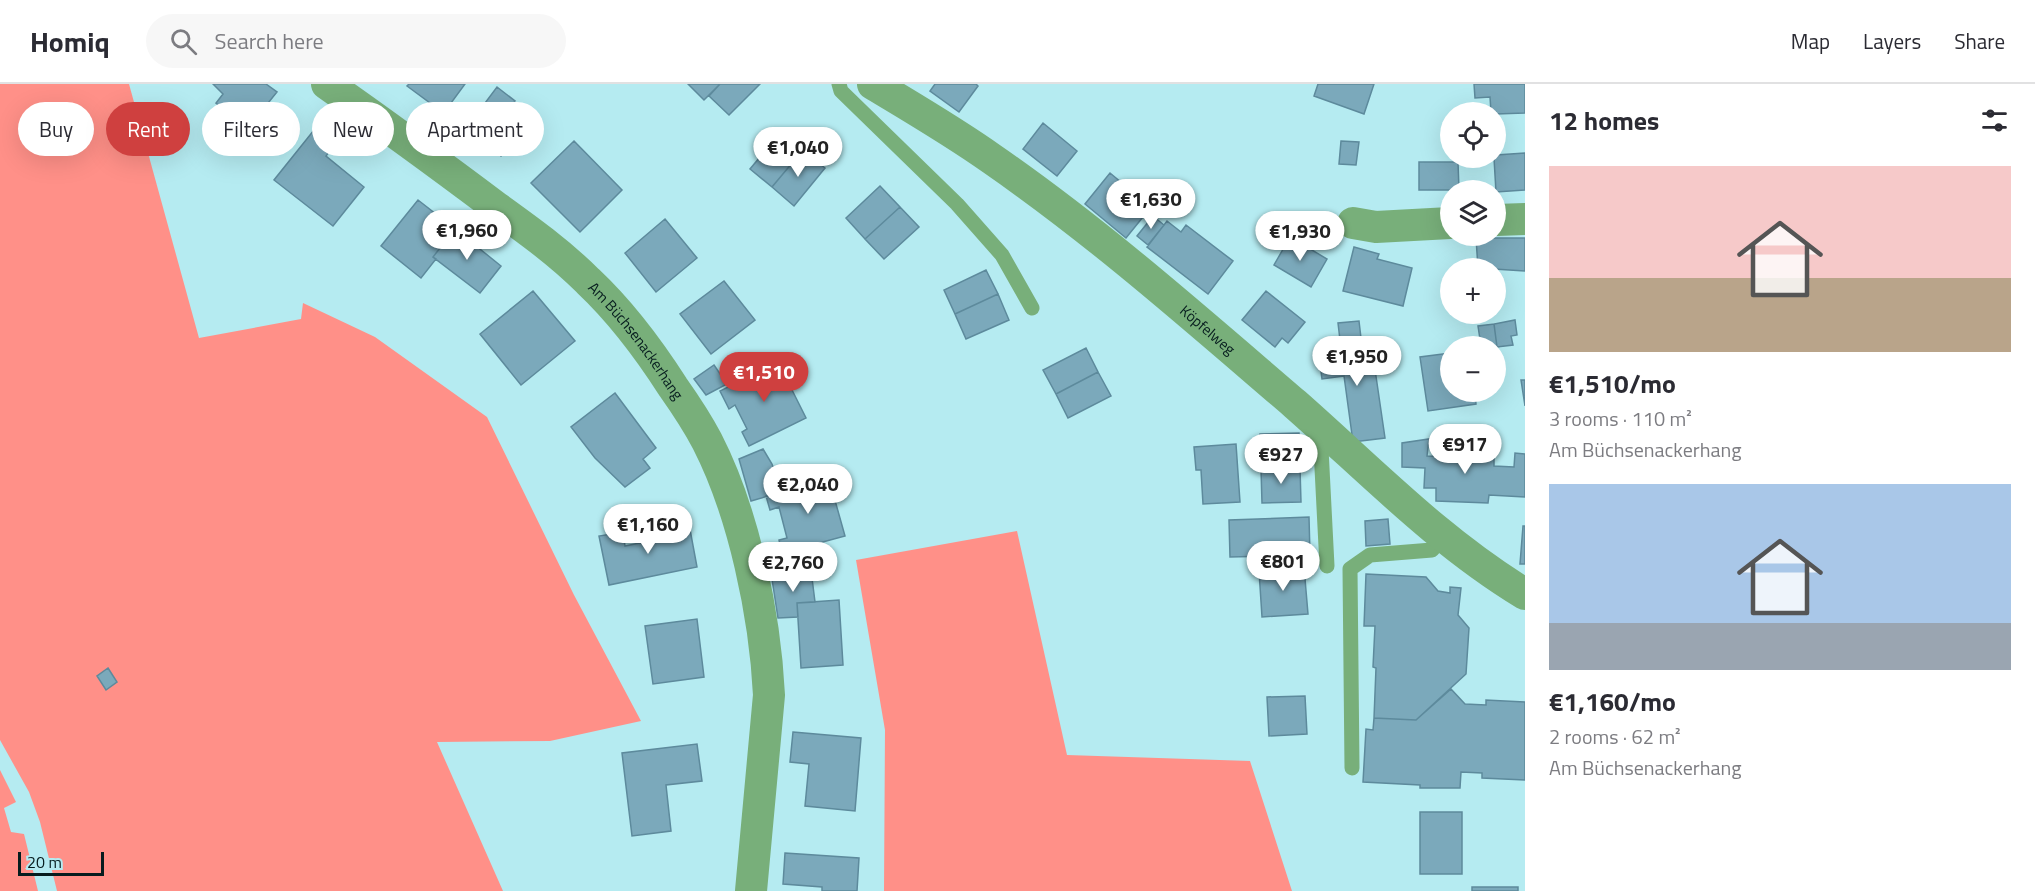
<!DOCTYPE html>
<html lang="en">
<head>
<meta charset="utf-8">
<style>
	:root { --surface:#fff; --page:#f7f7f7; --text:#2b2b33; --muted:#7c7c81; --line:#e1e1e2; --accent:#cf403f }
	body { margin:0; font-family:"Titillium Web",sans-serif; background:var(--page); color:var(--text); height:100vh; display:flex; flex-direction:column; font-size:22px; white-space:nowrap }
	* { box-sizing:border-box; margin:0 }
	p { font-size:20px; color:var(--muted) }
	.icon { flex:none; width:33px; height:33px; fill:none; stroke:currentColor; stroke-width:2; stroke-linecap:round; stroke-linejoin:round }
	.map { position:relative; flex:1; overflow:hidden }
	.drawer { display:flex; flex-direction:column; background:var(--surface); width:510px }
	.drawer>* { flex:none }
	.guide { position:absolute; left:18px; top:18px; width:570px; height:54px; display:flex; gap:12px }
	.tools { position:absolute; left:1440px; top:18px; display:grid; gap:12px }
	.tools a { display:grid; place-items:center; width:66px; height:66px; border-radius:50%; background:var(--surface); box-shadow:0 6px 24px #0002; font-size:30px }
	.scale { position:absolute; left:18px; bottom:15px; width:86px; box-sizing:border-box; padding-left:6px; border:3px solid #061c1e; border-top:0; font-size:16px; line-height:21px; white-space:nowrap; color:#061c1e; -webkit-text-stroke:4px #b5ebf1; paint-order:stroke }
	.price { position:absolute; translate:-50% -51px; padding:0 14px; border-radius:21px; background:#fff; color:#222; font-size:20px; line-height:39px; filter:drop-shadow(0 2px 3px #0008) }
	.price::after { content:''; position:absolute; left:50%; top:36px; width:18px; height:14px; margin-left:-9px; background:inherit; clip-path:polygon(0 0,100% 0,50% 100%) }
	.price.selected { background:var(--accent); color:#fff }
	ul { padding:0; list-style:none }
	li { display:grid; align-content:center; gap:12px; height:318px; padding:0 24px }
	li span { display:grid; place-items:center; height:186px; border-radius:0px; color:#555 }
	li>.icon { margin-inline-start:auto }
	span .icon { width:108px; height:108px; fill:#fffc; stroke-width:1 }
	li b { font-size:26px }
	h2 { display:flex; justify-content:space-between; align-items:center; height:72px; padding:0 24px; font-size:26px }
	.tag { padding:0 21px; border-radius:27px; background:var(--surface); box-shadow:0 6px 24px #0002; font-size:21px; line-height:54px }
	.tag.selected { background:var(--accent); color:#fff }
	header { display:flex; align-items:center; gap:36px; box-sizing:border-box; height:84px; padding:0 30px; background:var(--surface); border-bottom:2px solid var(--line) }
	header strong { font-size:28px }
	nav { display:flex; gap:33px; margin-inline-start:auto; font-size:21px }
	.search { width:420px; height:54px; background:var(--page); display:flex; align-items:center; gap:15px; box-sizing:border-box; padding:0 21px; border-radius:33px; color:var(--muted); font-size:22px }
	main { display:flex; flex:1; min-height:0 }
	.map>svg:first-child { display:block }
</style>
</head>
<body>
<header>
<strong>Homiq</strong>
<div class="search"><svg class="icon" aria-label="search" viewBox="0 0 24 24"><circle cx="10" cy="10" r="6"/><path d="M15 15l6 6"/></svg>Search here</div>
<nav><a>Map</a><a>Layers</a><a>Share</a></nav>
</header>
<main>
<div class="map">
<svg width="1525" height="807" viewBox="0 0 1525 807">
	<rect width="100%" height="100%" fill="#b5ebf1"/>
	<path fill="#ff9088" d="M 0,0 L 129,0 L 199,254 L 301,235 L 303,219 L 375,253 L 487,333 L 574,511 L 641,637 L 550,657 L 437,658 L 503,807 L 57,807 L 40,738 L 29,708 L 0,656 Z
		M 1017,447 L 1067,671 L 1250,677 L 1292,807 L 884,807 L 885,646 L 856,476 Z
		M 0,686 L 16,718 L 4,724 L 11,748 L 24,750 L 38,807 L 0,807 Z"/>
	<path fill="#7ba9bb" stroke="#5d8a9c" stroke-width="1.5" d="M 213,0 L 266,0 L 277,8 L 248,44 L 216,19 L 223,10 Z
		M 409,0 L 465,0 L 440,34 L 431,27 L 434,22 L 407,2 Z
		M 688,0 L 720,0 L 704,16 Z
		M 720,0 L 760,0 L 729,31 L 709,12 Z
		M 935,0 L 976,0 L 978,2 L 959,28 L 930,7 Z
		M 1318,0 L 1374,0 L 1364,30 L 1314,12 Z
		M 1474,0 L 1525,0 L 1525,29 L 1496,30 L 1496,28 L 1491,28 L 1490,13 L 1475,14 Z
		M 497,3 L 515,17 L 509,25 L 527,39 L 501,72 L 477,54 L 472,59 L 461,51 Z
		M 1043,39 L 1077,67 L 1057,92 L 1023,65 Z
		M 318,41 L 338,56 L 326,72 L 364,103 L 333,142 L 274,96 Z
		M 781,48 L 803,66 L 772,103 L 750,85 Z
		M 574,57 L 622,106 L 580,148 L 531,99 Z
		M 1341,57 L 1359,58 L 1356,81 L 1339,80 Z
		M 803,66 L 825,84 L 794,122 L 772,103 Z
		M 1525,69 L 1525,106 L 1496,108 L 1494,74 L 1496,71 Z
		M 1419,78 L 1458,78 L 1459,106 L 1419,106 Z
		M 1110,89 L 1151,123 L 1126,154 L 1085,120 Z
		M 880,102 L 900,123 L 865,155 L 846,134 Z
		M 418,116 L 455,145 L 433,173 L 436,175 L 421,194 L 381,162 Z
		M 900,123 L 919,143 L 884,175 L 865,155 Z
		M 1153,132 L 1164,141 L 1148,161 L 1137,152 Z
		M 665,135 L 697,174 L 656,208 L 625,169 Z
		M 1167,137 L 1181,148 L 1186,141 L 1233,177 L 1208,210 L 1147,163 Z
		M 455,145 L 501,182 L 480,209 L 433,173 Z
		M 1290,153 L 1327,175 L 1311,203 L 1274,181 Z
		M 1476,154 L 1525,154 L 1525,187 L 1478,184 Z
		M 1354,163 L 1379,170 L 1377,175 L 1412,184 L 1403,222 L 1343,207 Z
		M 986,186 L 998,210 L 955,230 L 944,206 Z
		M 724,197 L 755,236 L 711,270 L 680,230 Z
		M 533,207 L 575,257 L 521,301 L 480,250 Z
		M 1266,207 L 1305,238 L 1288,259 L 1282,254 L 1275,263 L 1242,236 Z
		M 998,210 L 1009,236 L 966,255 L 955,230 Z
		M 1515,236 L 1517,251 L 1511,252 L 1513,261 L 1497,263 L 1494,240 Z
		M 1359,237 L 1361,254 L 1340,256 L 1338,239 Z
		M 1494,240 L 1497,263 L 1481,262 L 1478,242 Z
		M 1371,258 L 1385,354 L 1353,358 L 1344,292 L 1322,295 L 1318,265 Z
		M 1086,264 L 1098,288 L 1056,310 L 1043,286 Z
		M 1450,269 L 1450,308 L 1475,308 L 1476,320 L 1428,327 L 1420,273 Z
		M 778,278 L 806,334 L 749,362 L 742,348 L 747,345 L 735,321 L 729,325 L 720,307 Z
		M 714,281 L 727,300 L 706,311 L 694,295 Z
		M 1098,288 L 1111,312 L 1068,334 L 1056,310 Z
		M 1521,296 L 1525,296 L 1525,322 Z
		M 615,309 L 656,364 L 643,375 L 650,384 L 625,403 L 595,374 L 571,343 Z
		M 1299,349 L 1300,384 L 1261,385 L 1260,350 Z
		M 1429,355 L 1427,372 L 1494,374 L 1494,382 L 1514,383 L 1515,369 L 1525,370 L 1525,413 L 1489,411 L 1488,419 L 1436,417 L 1436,404 L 1424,404 L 1425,384 L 1402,383 L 1402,359 Z
		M 1236,360 L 1240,418 L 1203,420 L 1201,386 L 1196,386 L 1194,363 Z
		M 763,365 L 772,380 L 782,408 L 751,417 L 739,375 Z
		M 1300,384 L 1301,418 L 1262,419 L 1261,385 Z
		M 829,395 L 845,452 L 782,469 L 779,456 L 787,454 L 779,423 L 770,426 L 766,412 Z
		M 1309,433 L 1310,471 L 1230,473 L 1229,436 Z
		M 1388,435 L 1390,460 L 1366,462 L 1365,437 Z
		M 689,440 L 697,483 L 609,501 L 599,452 L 623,448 L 625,462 L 659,455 L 657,446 Z
		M 1523,442 L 1525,442 L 1525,480 L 1520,480 Z
		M 804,471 L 807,487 L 772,495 L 768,481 Z
		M 1304,483 L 1308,530 L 1262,533 L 1259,487 Z
		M 811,486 L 815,518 L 797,519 L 798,533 L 778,534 L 772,495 Z
		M 1366,490 L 1426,493 L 1438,507 L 1450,509 L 1450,503 L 1461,504 L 1458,531 L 1469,544 L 1466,590 L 1416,636 L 1374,634 L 1376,584 L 1373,583 L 1375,542 L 1364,542 Z
		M 839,516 L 843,581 L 801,584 L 797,519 Z
		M 697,535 L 704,593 L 653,600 L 645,542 Z
		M 108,584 L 117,598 L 106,606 L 97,592 Z
		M 1451,605 L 1465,620 L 1486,621 L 1486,616 L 1525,618 L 1525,696 L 1482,694 L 1482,689 L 1461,688 L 1460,704 L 1420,704 L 1420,701 L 1363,698 L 1366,645 L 1373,646 L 1374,634 L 1416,636 Z
		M 1305,612 L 1307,650 L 1269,652 L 1267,613 Z
		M 793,648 L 861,654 L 855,727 L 805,722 L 809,680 L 790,678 Z
		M 697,660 L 702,697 L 666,701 L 671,747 L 632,752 L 622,669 Z
		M 1420,728 L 1462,728 L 1462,790 L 1420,790 Z
		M 785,769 L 859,774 L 857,807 L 822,807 L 822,803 L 783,800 Z
		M 1472,803 L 1518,803 L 1518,807 L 1472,807 Z"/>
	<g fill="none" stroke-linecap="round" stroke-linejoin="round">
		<path stroke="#78af7a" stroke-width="15" d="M 839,0 L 841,7 L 957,120 L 1002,171 L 1032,224
			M 1320,345 L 1327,482
			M 1352,684 L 1350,485 L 1370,471 L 1432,466 L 1444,453"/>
		<g stroke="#78af7a" stroke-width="32">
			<path id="s1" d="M 327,0 C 384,40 440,81 496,123 C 528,146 560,169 588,197 C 622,229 648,264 673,303 C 685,320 697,338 707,357 C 744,429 765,531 769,611 L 751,807"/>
			<path id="s2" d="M 873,0 C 913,24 954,48 992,75 C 1099,149 1197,236 1295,320 C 1370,386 1439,458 1525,510"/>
			<path d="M 1496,136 L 1525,135"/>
			<path d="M 1353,139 L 1376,143 L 1450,139"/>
		</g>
	</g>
	<g text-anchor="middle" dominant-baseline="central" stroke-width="5" stroke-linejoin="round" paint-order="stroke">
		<g font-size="15" fill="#061c1e" stroke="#b5ebf1">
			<text stroke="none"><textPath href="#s2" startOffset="416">Köpfelweg</textPath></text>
			<text stroke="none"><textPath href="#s1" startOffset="404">Am Büchsenackerhang</textPath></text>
		</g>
	</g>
</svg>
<div class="tools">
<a><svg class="icon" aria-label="locate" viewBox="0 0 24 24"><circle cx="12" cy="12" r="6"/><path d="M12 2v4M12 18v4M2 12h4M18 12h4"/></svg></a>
<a><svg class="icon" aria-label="layers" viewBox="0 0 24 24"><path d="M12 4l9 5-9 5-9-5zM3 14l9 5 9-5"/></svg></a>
<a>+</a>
<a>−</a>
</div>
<div class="scale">20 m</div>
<b class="price" style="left:798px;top:94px">€1,040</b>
<b class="price" style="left:1151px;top:146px">€1,630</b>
<b class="price" style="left:467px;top:177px">€1,960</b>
<b class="price" style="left:1300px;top:178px">€1,930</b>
<b class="price" style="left:1357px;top:303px">€1,950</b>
<b class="price selected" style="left:764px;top:319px">€1,510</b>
<b class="price" style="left:1465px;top:391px">€917</b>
<b class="price" style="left:1281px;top:401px">€927</b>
<b class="price" style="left:808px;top:431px">€2,040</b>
<b class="price" style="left:648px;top:471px">€1,160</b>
<b class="price" style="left:1283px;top:508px">€801</b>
<b class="price" style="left:793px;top:509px">€2,760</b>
<div class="guide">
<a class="tag">Buy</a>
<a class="tag selected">Rent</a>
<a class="tag">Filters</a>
<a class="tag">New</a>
<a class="tag">Apartment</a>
</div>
</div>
<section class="drawer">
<h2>12 homes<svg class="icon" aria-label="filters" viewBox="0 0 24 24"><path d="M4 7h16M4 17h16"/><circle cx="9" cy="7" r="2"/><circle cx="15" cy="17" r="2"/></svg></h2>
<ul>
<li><span style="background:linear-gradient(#f6c9c9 60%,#b9a48a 0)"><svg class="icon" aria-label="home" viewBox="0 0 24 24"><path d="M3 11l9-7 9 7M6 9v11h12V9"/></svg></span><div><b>€1,510/mo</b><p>3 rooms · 110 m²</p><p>Am Büchsenackerhang</p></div></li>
<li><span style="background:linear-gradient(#a9c7e8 75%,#9aa5b1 0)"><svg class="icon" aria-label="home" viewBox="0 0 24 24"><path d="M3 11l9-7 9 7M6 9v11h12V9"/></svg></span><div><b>€1,160/mo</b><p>2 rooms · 62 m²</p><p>Am Büchsenackerhang</p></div></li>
</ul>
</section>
</main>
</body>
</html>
